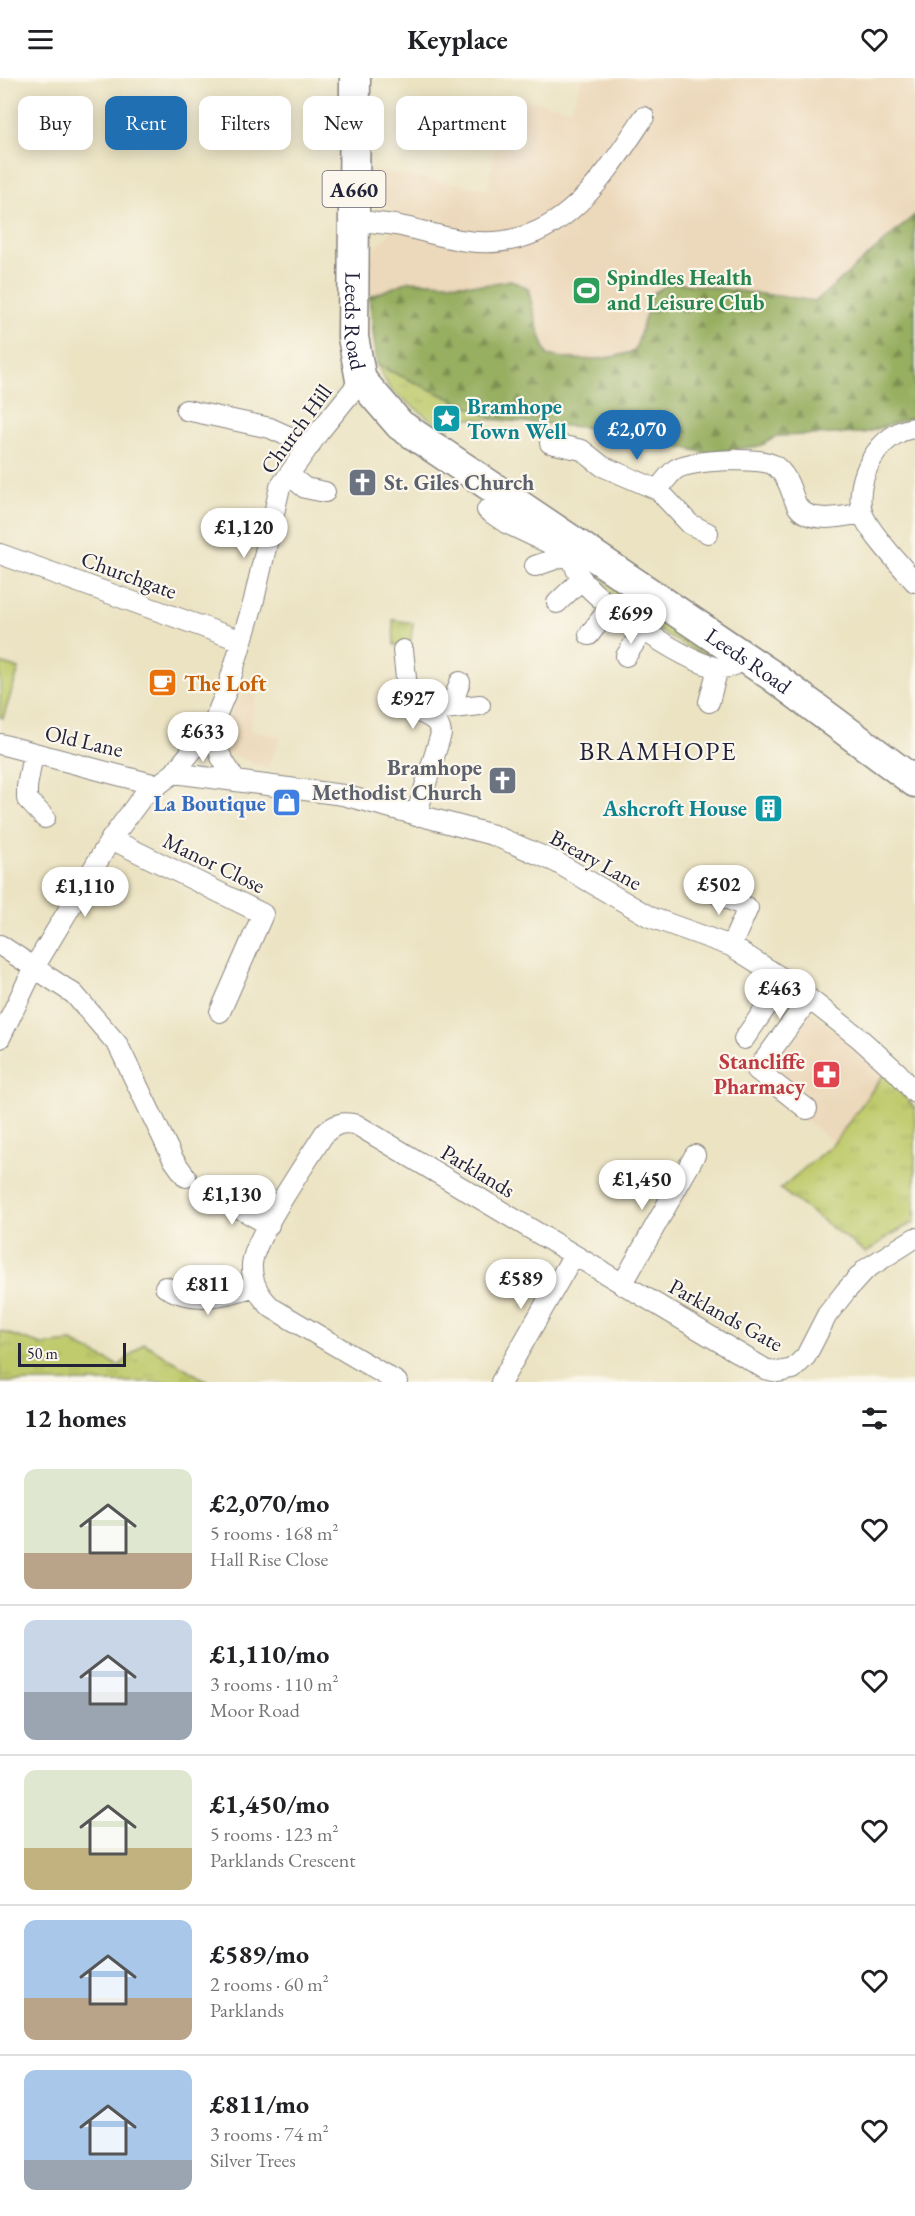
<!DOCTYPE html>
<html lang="en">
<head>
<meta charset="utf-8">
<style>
	:root { --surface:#fff; --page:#f6f6f6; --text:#202124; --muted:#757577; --line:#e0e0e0; --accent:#1f6fb2 }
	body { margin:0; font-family:"EB Garamond",serif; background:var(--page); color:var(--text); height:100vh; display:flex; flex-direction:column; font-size:22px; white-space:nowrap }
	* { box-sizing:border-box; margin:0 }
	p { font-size:20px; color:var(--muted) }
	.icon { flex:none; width:33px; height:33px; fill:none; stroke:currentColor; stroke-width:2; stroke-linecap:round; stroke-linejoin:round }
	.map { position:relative; height:1304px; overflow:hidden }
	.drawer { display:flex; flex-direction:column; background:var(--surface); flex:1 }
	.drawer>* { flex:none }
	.hud { position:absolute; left:18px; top:18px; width:600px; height:54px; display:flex; gap:12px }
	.scale { position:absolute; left:18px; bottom:15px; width:108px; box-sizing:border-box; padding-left:6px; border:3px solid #22223b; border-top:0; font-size:16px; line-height:21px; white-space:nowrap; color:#22223b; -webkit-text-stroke:4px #fbf7ec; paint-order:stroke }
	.price { position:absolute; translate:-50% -51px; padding:0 14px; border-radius:21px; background:#fff; color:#222; font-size:20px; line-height:39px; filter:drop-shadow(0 2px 3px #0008) }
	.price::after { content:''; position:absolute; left:50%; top:36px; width:18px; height:14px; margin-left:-9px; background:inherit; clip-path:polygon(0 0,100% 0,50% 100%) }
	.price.active { background:var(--accent); color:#fff }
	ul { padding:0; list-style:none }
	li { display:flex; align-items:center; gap:18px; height:150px; padding:0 24px }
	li+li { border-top:2px solid var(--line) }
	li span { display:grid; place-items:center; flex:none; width:168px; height:120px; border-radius:12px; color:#555 }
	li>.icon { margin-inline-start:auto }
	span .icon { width:72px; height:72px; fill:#fffc; stroke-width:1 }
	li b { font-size:26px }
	h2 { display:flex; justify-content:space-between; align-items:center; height:72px; padding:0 24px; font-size:26px }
	.tag { padding:0 21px; border-radius:12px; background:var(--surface); box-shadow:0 3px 15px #0003; font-size:21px; line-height:54px }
	.tag.active { background:var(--accent); color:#fff }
	header { display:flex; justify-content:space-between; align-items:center; height:78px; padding:0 24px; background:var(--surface); font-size:27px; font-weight:700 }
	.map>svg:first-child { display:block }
</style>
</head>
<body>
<header><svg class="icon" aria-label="menu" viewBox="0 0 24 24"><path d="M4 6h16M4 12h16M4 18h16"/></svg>Keyplace<svg class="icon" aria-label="heart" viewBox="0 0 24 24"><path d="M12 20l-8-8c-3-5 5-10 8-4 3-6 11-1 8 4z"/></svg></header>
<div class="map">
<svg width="915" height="1304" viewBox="0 0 915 1304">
	<defs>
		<pattern id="grass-tufts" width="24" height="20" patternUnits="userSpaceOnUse" patternTransform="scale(1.5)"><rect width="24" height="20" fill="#bfcb6d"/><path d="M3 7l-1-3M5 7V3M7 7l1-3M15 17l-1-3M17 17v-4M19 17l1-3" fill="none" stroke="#a4ae5f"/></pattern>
		<pattern id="forest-firs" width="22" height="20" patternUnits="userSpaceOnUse" patternTransform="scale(1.5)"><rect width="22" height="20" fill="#97af60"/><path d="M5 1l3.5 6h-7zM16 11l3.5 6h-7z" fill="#7b8e50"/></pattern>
	</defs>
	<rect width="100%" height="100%" fill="#fbf7ec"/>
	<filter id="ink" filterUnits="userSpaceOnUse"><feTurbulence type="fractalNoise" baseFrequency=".0167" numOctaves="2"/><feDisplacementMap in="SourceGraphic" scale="12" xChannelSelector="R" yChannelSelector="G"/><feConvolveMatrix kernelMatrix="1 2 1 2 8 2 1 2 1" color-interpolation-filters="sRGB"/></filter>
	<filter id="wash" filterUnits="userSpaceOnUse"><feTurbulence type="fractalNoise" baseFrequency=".008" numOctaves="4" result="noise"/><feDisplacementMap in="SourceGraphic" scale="24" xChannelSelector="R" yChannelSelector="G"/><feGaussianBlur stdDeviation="1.35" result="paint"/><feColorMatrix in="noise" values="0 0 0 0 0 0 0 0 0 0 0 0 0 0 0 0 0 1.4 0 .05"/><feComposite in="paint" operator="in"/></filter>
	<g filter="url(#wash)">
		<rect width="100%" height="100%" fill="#ebe3c2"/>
		<path fill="#ecd8ba" d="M 583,0 L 915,0 L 915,137 L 816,223 L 710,207 L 652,216 L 635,273 L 608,282 L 573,283 L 547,277 L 537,248 L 512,202 L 484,207 L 409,203 L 369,219 L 370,184 L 377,168 L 390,156 L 392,133 L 372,112 L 366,92 L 488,111 L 503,17 L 571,31 Z
			M 237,616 L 257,617 L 249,652 L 281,659 L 267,690 L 227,675 L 229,644 Z
			M 797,921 L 884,996 L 834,1065 L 745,993 Z"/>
		<path fill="url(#grass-tufts)" stroke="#707654" stroke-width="1.5" d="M 377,287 L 497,342 L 455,340 L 447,354 L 390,311 Z
			M 586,489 L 718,583 L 713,583 L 643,544 L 585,494 Z
			M 393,542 L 413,545 L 410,569 L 394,567 Z
			M 884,996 L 915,1030 L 915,1144 L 892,1156 L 866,1175 L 780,1111 L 834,1065 Z
			M 0,1253 L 42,1267 L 72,1264 L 119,1288 L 144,1265 L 208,1304 L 0,1304 Z"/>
		<path fill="url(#forest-firs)" stroke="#5c684e" stroke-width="1.5" d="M 915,137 L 915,339 L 864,355 L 777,358 L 760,368 L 706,375 L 604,351 L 497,342 L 377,287 L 369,219 L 409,203 L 484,207 L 511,202 L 528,210 L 537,248 L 547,277 C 579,284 604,283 635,273 L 652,216 L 672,204 L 816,223 Z"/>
		<path fill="#bfcb6d" stroke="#707654" stroke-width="1.5" d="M 0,585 L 19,591 L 3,640 L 0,639 Z"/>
	</g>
	<g filter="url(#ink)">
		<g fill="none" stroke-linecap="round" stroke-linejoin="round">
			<defs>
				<path id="minor" d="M 354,142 C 367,144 381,145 395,147 C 419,151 442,160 467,163 C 557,175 601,104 644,39
					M 186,332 L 270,350 L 310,368
					M 915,350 C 879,353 854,401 862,434 C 867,452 902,489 915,504
					M 550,365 L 582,372 L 602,388 L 658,412 L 690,446 L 708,455
					M 289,397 L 305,410 L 325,414
					M 658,412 C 663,405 669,396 676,391 C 689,382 763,378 775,388 C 787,397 790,410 795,423 C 804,448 843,439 862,435
					M 487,432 L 506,445 L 561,471 L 570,473
					M 570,463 C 570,476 574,490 582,502 C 601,527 690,588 721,590 C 730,591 739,584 746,580
					M 0,476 L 242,563
					M 535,488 L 570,476
					M 557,525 L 582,501
					M 589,557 L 611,528
					M 403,572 L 409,628 C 421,638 439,637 441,656 L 416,738
					M 626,578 L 643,552
					M 709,624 L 718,590
					M 444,631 L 480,627
					M 434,641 L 455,618 L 460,604
					M 212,648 L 221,679 L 235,702
					M 0,666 L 156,707
					M 33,675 L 27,709 L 27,721 L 45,740
					M 174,695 L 343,717 L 493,757 L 556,784 L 650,839 L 731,868 L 785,902 L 858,959 L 898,995 L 915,1015
					M 111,761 L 263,836 L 220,934
					M 703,809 L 748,830 L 731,868
					M 0,867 L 74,916 L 118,967 L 173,1081 L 186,1099
					M 0,960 L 35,888 L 111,761 L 143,718 L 174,695 L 212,648 L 228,609 L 253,526 L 280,409 L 319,354 L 361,302
					M 744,961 L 785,902
					M 807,1031 L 757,992 L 809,921
					M 214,1116 L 269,1147
					M 622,1207 L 695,1077
					M 165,1209 C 196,1226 223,1218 256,1208
					M 397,1304 L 272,1230 C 260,1219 251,1204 252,1186 C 254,1159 308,1082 324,1056 C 335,1046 342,1043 357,1047 L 765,1291 L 778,1294 L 793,1291 L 806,1278 L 827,1237 L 845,1214 L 866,1191 L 915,1160
					M 501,1304 L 573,1178"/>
				<g id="highway">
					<path id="s1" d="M 355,0 L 353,259 L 361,302 L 400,347 L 771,597 L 915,704"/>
				</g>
			</defs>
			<use href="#minor" stroke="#86827e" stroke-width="22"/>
			<use href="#highway" stroke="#86827e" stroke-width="33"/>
			<use href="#minor" stroke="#fff" stroke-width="20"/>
			<use href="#highway" stroke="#fff" stroke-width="30"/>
		</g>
	</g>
	<defs>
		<symbol id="stadium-square" viewBox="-11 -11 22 22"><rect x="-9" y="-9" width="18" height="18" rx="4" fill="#2e9e5b" stroke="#fbf7ec"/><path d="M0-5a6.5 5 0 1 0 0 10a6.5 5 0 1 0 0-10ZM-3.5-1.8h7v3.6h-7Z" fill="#fff"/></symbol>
		<symbol id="sight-square" viewBox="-11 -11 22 22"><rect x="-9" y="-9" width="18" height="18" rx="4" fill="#0f9aa8" stroke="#fbf7ec"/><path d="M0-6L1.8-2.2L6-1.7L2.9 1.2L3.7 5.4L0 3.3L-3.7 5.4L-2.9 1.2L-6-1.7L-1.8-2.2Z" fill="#fff"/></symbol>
		<symbol id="church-square" viewBox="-11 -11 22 22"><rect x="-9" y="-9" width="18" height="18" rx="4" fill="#6b7280" stroke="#fbf7ec"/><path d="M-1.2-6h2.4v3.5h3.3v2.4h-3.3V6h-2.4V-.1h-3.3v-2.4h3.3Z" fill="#fff"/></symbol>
		<symbol id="cafe-square" viewBox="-11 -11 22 22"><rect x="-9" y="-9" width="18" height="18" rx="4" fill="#e8710a" stroke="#fbf7ec"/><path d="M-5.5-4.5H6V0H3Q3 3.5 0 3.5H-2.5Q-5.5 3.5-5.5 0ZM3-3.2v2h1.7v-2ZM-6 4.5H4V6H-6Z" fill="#fff"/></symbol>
		<symbol id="shop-square" viewBox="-11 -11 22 22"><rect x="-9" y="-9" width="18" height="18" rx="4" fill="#3f7fe0" stroke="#fbf7ec"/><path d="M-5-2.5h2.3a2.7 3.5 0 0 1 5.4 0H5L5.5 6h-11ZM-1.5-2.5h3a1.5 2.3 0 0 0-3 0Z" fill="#fff"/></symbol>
		<symbol id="building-square" viewBox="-11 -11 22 22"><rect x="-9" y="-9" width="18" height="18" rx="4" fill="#0f9aa8" stroke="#fbf7ec"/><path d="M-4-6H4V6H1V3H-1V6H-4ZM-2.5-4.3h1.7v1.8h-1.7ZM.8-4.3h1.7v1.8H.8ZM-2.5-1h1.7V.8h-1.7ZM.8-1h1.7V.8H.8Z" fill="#fff"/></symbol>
		<symbol id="pharmacy-square" viewBox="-11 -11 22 22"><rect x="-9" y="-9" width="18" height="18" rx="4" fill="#e0444e" stroke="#fbf7ec"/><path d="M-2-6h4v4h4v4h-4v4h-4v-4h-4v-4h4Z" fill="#fff"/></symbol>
	</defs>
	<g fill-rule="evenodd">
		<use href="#stadium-square" x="570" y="196" width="33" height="33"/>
		<use href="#sight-square" x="430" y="324" width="33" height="33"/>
		<use href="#church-square" x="346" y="388" width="33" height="33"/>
		<use href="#cafe-square" x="146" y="588" width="33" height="33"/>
		<use href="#church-square" x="486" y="686" width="33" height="33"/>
		<use href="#shop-square" x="270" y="708" width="33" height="33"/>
		<use href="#building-square" x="752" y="714" width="33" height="33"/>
		<use href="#pharmacy-square" x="810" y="980" width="33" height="33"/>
	</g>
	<g text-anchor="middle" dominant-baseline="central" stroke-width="4.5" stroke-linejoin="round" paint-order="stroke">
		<rect fill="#fbf7ec" stroke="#636270" stroke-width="1.5" x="322.5" y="93" width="63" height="36" rx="4.5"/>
		<g font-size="21" font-weight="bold" fill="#22223b">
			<text x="354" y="111">A660</text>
		</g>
		<g font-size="22" font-weight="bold" fill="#27864d" stroke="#fbf7ec" text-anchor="start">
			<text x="607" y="199">Spindles Health<tspan x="607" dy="25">and Leisure Club</tspan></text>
		</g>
		<g font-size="22" fill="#22223b" stroke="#fbf7ec">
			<text stroke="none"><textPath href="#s1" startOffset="243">Leeds Road</textPath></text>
			<text transform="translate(296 351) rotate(-54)">Church Hill</text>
			<text transform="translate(129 497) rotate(20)">Churchgate</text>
			<text stroke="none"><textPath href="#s1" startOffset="783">Leeds Road</textPath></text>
			<text transform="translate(84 663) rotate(13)">Old Lane</text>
			<text transform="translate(596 782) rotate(29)">Breary Lane</text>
			<text transform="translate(214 785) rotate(26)">Manor Close</text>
			<text transform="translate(478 1093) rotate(31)">Parklands</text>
			<text transform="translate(726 1237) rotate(29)">Parklands Gate</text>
		</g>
		<g font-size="22" font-weight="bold" fill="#0d838f" stroke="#fbf7ec" text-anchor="start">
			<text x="467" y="328">Bramhope<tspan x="467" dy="25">Town Well</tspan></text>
			<text x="747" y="730" text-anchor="end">Ashcroft House</text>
		</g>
		<g font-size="22" font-weight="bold" fill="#5b616d" stroke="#fbf7ec" text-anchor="start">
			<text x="384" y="404">St. Giles Church</text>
			<text x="482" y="689" text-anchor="end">Bramhope<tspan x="482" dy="25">Methodist Church</tspan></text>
		</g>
		<g font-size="22" font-weight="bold" fill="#c56008" stroke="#fbf7ec" text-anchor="start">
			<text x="184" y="605">The Loft</text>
		</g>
		<g font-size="22" font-weight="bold" fill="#366cbe" stroke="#fbf7ec" text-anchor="end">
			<text x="266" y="725">La Boutique</text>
		</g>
		<g font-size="22" font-weight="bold" fill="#be3a42" stroke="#fbf7ec" text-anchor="end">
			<text x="805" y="983">Stancliffe<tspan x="805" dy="25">Pharmacy</tspan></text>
		</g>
		<g font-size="26" letter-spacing="1.5" fill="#22223b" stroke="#fbf7ec">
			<text x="658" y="673">BRAMHOPE</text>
		</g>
	</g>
</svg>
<div class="scale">50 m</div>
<b class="price active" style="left:637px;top:383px">£2,070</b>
<b class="price" style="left:244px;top:481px">£1,120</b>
<b class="price" style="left:631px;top:567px">£699</b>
<b class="price" style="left:413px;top:652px">£927</b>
<b class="price" style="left:203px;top:685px">£633</b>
<b class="price" style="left:719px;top:838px">£502</b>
<b class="price" style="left:85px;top:840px">£1,110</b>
<b class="price" style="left:780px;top:942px">£463</b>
<b class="price" style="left:642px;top:1133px">£1,450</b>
<b class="price" style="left:232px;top:1148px">£1,130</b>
<b class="price" style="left:521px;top:1232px">£589</b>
<b class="price" style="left:208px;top:1238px">£811</b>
<div class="hud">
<a class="tag">Buy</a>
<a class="tag active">Rent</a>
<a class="tag">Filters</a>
<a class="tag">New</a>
<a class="tag">Apartment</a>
</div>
</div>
<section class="drawer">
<h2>12 homes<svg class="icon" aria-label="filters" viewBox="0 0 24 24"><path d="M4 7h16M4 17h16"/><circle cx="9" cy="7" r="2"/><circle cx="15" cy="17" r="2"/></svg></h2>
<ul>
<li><span style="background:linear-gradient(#dfe7d0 70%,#b9a48a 0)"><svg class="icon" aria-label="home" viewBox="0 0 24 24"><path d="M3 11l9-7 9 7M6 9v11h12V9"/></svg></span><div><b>£2,070/mo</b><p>5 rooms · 168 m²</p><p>Hall Rise Close</p></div><svg class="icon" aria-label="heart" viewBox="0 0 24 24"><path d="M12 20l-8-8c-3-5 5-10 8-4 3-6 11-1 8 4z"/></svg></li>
<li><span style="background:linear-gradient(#c9d6e8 60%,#9aa5b1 0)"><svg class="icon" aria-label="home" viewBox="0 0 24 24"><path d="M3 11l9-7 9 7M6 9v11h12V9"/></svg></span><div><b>£1,110/mo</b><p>3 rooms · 110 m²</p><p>Moor Road</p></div><svg class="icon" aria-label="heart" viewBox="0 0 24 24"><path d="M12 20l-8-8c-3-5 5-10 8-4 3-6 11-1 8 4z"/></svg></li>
<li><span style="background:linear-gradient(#dfe7d0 65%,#c2b280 0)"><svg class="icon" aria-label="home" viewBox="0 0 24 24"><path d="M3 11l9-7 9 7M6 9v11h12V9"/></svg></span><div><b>£1,450/mo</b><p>5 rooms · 123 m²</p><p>Parklands Crescent</p></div><svg class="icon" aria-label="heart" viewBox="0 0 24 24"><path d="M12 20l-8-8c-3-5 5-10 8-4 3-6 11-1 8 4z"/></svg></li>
<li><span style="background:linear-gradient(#a9c7e8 65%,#b9a48a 0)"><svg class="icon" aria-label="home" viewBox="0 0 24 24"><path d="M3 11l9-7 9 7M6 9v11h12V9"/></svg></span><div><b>£589/mo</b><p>2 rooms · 60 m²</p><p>Parklands</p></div><svg class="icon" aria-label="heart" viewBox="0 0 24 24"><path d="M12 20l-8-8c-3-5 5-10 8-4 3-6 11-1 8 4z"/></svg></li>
<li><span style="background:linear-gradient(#a9c7e8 75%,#9aa5b1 0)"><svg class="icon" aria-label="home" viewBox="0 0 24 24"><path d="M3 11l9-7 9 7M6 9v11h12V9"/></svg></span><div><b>£811/mo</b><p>3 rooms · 74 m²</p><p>Silver Trees</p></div><svg class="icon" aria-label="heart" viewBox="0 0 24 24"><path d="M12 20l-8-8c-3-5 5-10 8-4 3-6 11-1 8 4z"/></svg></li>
</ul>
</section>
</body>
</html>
